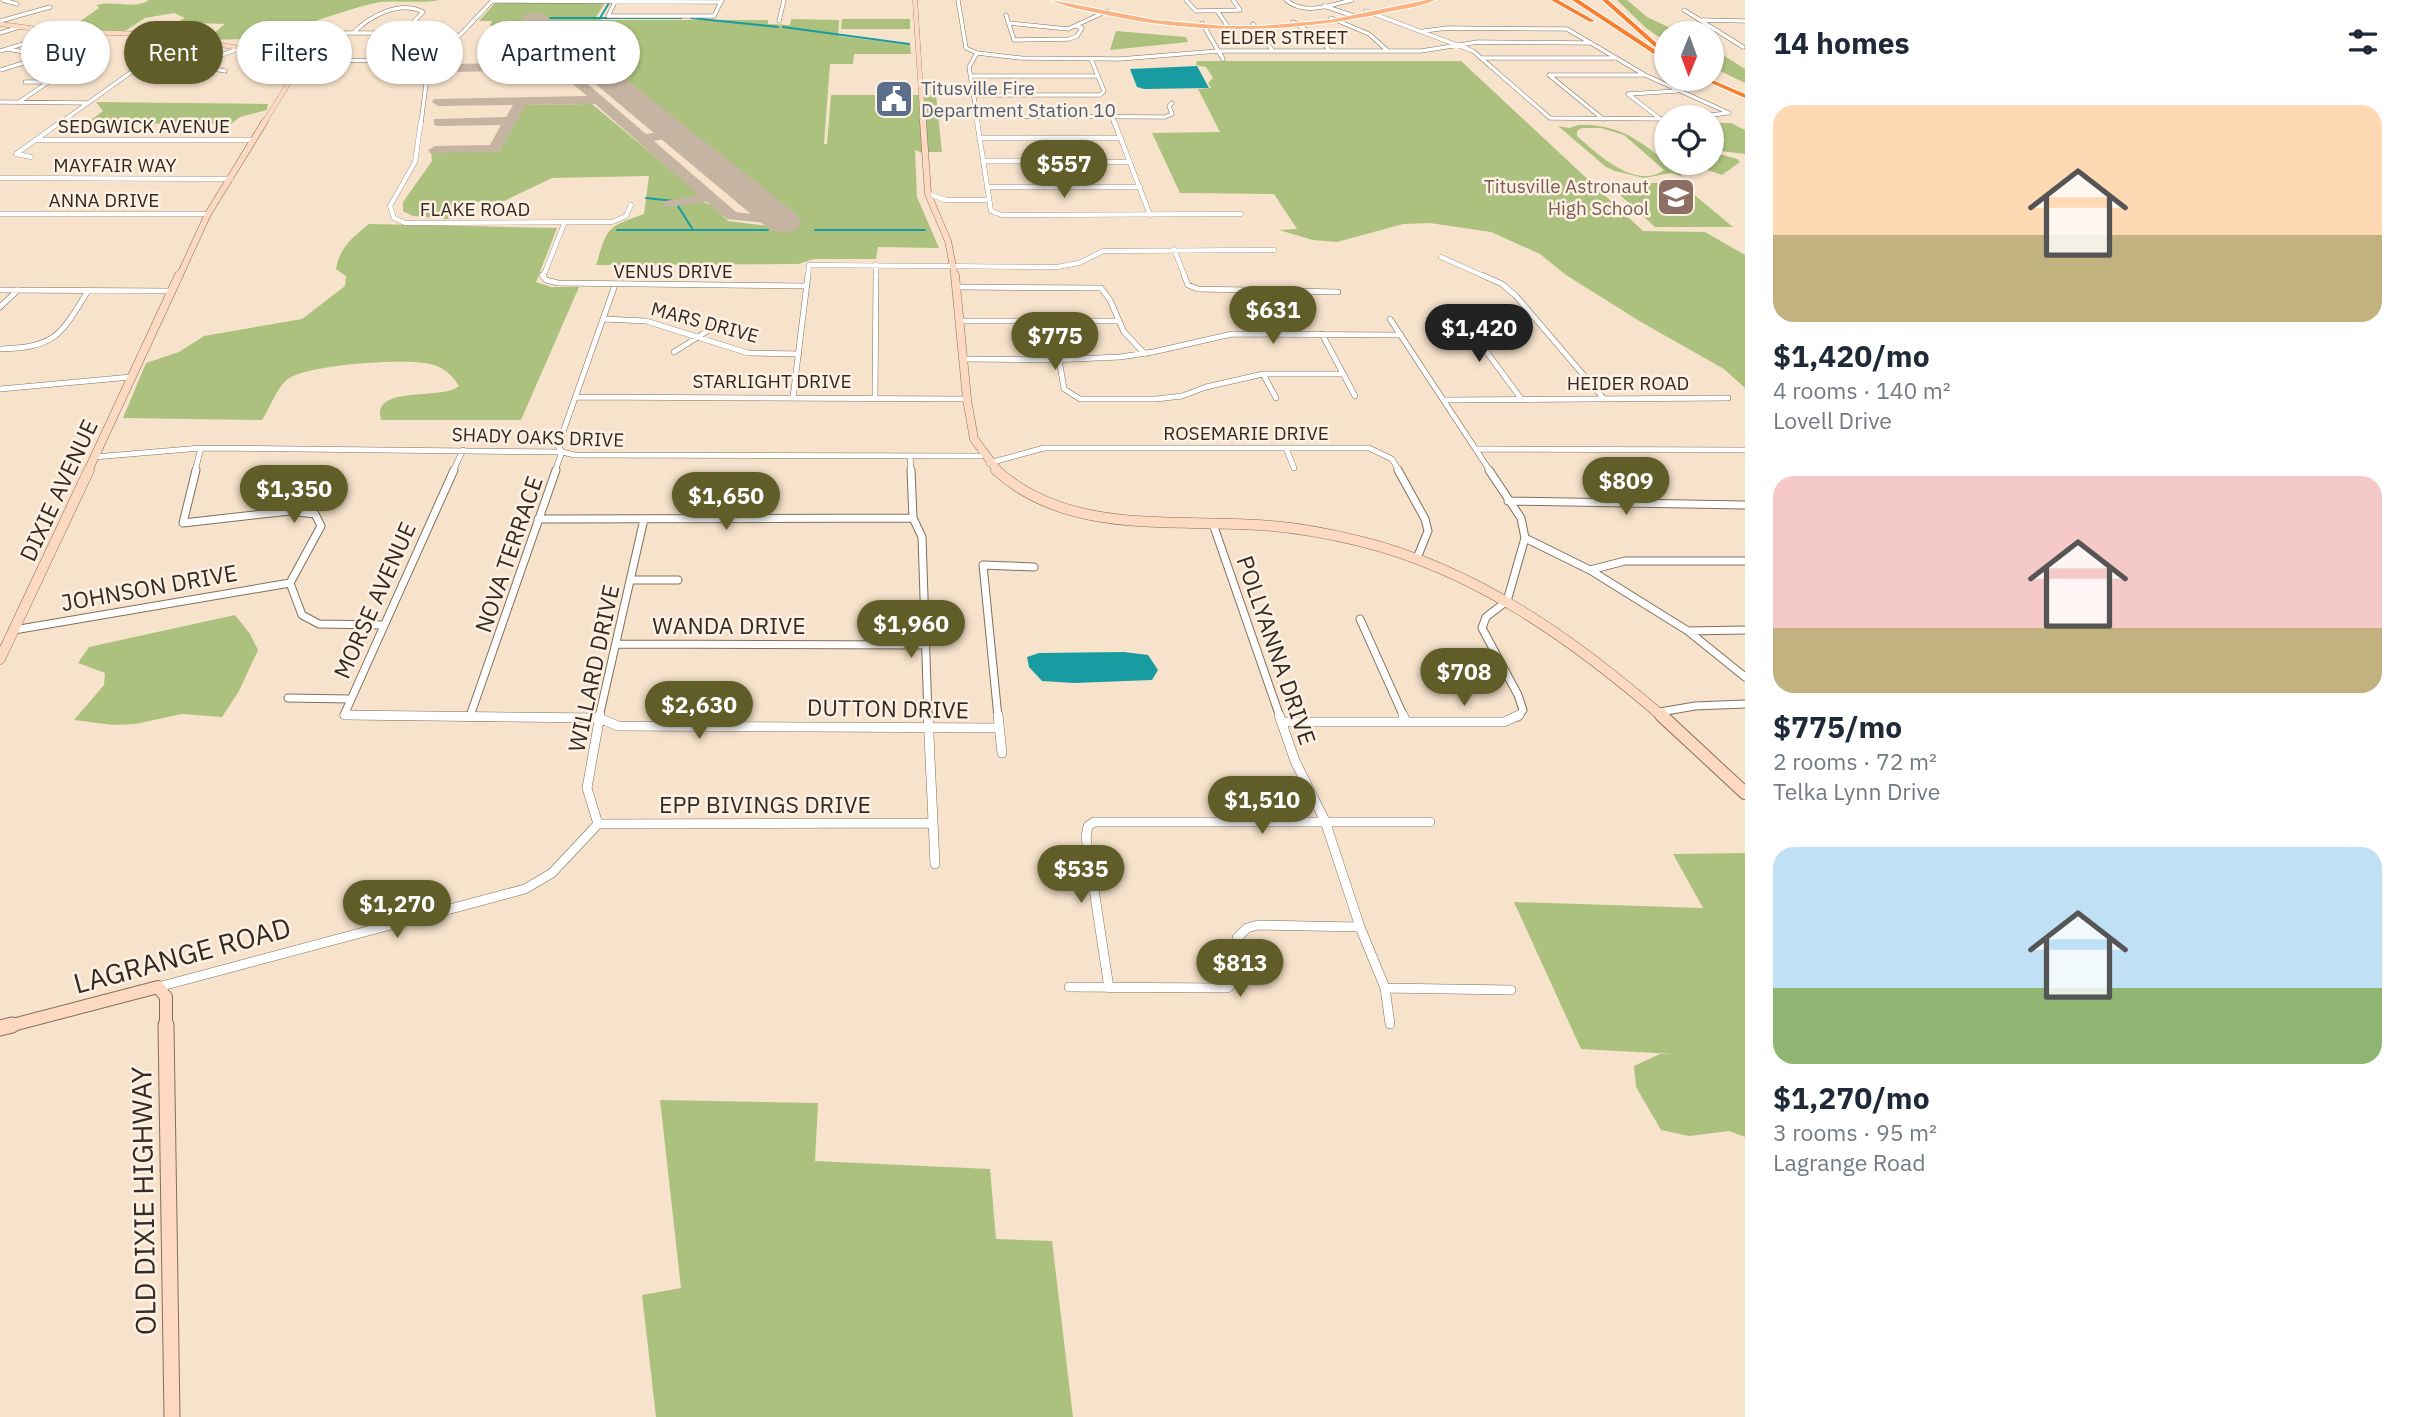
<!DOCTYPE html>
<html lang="en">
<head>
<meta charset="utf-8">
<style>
	:root { --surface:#fff; --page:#f2f2f3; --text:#1f2937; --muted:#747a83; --accent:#605d29 }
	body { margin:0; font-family:"IBM Plex Sans",sans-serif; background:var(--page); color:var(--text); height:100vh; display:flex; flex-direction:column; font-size:26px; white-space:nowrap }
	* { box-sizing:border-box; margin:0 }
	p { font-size:23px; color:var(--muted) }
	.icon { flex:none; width:38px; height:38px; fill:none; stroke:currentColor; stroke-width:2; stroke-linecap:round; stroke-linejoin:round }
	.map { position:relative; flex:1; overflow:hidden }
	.drawer { display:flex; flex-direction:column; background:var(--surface); width:665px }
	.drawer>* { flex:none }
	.guide { position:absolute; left:21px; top:21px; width:665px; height:63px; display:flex; gap:14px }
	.needle { width:46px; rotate:181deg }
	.fabs { position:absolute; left:1654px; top:21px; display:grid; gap:14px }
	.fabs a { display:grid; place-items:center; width:70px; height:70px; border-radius:50%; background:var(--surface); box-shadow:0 2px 5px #0004; font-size:35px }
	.price { position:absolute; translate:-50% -60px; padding:0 16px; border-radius:24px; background:var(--accent); color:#fff; font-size:23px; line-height:46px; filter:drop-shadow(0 2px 4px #0008) }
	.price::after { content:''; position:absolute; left:50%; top:42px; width:21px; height:16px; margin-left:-10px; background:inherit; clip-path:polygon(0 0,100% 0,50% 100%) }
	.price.current { background:#222; color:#fff }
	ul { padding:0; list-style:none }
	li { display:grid; align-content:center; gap:14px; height:371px; padding:0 28px }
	li span { display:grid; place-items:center; height:217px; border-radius:21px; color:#555 }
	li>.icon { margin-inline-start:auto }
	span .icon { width:126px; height:126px; fill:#fffc; stroke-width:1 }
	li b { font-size:30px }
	h2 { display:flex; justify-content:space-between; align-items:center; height:84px; padding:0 28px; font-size:30px }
	.chip { padding:0 24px; border-radius:32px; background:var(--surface); box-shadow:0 2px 5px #0004; font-size:24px; line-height:63px }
	.chip.current { background:var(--accent); color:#fff }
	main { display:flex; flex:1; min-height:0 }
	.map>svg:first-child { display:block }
</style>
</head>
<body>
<main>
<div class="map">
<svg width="1745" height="1417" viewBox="0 0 1745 1417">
	<rect width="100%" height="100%" fill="#f7e3cc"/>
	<path fill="#abc17d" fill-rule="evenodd" d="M 149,0 L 439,0 C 421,4 399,0 380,2 C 321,14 269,47 208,38 L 225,24 L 197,23 L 177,36 L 154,34 L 185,18 L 174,13 L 145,18 L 125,31 L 69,29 L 99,8 L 97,5 C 114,0 134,10 149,0 Z
		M 1617,0 L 1627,0 L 1647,17 L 1681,33 L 1666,33 L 1666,42 L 1646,28 Z
		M 499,2 L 605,3 L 596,17 L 602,20 L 768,20 L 768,24 L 790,25 L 791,19 L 839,20 L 838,36 L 910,45 L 911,54 L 854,54 L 853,64 L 830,64 L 824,144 L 827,144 L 831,95 L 919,95 L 922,153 L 915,150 L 917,197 L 939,248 L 878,247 L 876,259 L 814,259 L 798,264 L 596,265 C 608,226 606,228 644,214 L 649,176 L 552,178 L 504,201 L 472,202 L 448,219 L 413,216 L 403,211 L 403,202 L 432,161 L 431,152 L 499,152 L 525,105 L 592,104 L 700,194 L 692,199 L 668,203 L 670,206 L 703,202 L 712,205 L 728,221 L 775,227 L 801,222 L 542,17 L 507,24 L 513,32 L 500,34 L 490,25 L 492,21 L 479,21 L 495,3 Z
		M 842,19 L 910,19 L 910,29 L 841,29 Z
		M 1116,31 L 1186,37 L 1188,42 L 1110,50 Z
		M 1712,48 L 1745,69 L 1745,83 L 1712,67 Z
		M 1197,61 L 1461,61 L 1643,231 L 1705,232 L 1745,255 L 1745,388 L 1724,369 L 1641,322 L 1566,275 L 1540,254 L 1491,232 L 1430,223 L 1403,224 L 1337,242 L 1313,240 L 1279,230 L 1297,229 L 1274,194 L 1180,193 L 1152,133 L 1220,132 L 1198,89 L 1211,88 L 1208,83 L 1213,78 L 1206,67 L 1196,65 Z
		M 924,95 L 936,95 L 942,152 L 928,152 Z
		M 96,102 L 268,104 L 267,110 L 240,117 L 231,124 L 87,123 L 103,111 Z
		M 1712,123 L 1731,123 L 1745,130 L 1745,154 L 1712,150 Z
		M 1579,125 C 1627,123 1649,149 1684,177 L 1671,173 L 1644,178 L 1615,171 L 1606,167 L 1558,126 L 1569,128 ZM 1582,128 L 1601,128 L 1624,135 L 1664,170 C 1635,191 1597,153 1577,136 L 1577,131 Z
		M 1712,152 L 1737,159 L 1740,162 L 1722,175 L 1688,163 L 1712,163 Z
		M 1607,183 L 1662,183 L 1667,187 L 1685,187 L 1733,227 L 1655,227 Z
		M 369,224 L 557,228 L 536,282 L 551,287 L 579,287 L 521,420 L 381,420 C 371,384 442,401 459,386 C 452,375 444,367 430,364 C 406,358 308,364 288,379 C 277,387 270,408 262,420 L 123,418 L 146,363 L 179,352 L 204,336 L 302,319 L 345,286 L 346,276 L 336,269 C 340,247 352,238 369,224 Z
		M 235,615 L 250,634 L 258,650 L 239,691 L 222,717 L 182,714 L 135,724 L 113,725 L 74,720 L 104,685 L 105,673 L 78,663 L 89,647 Z
		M 1745,853 L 1745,1137 L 1729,1131 L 1689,1136 L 1661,1130 L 1636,1087 L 1634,1066 L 1660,1054 L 1674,1054 L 1581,1049 L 1514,902 L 1703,908 L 1673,854 Z
		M 660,1100 L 818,1103 L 815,1161 L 990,1169 L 996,1239 L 1052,1241 L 1073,1417 L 656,1417 L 642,1295 L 681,1288 Z"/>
	<path fill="#189ca2" d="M 1197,66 L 1209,88 L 1144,89 L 1137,87 L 1130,69 Z
		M 1124,652 L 1148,655 L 1158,670 L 1152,680 L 1074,683 L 1042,681 L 1029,667 L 1027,657 L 1039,653 Z"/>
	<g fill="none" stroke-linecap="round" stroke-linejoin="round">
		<path stroke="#189ca2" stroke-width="2" d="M 609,3 L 600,18 L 681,18
			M 550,18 L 599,18
			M 691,18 L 778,27
			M 783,27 L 909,44
			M 646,198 L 674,201
			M 678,206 L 693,230
			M 617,230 L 768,230
			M 815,230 L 925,230"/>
		<path fill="#c6b4a2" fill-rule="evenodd" d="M 535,17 L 539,18 L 539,22 L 520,26 L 646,134 L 679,130 L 679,136 L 654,141 L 736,212 L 788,219 L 791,222 L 788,225 L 727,219 L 707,202 L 665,207 L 663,204 L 665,201 L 699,195 L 595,104 L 526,105 L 499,152 L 430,153 L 428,150 L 435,146 L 490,145 L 501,125 L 439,126 L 434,125 L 434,119 L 506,117 L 513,105 L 438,106 L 432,102 L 434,99 L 587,96 L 555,69 L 458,72 L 452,68 L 458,64 L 547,62 L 506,24 Z"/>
		<path fill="#c6b4a2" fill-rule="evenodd" d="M 535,12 L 544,14 L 796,214 L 802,222 L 796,230 L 783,233 L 770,230 L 526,26 L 522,20 L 526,14 Z"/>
		<defs>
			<path id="street-far4" d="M 3,0 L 17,4
				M 958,0 L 966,48 L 977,53 L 969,67 L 978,123
				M 1186,0 L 1196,11 L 1240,10 L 1233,0
				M 1286,0 C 1305,16 1330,5 1352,0
				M 492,1 L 721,2
				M 615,2 L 608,16 L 714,16 L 722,0
				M 1324,6 L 1357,17
				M 1684,10 L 1743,47
				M 1366,11 L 1473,51 L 1550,118 L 1666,119
				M 1218,12 L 1228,27
				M 1006,15 L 1014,40 L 1069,39 L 1077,36 L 1082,28 L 1076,26
				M 1331,18 L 1369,34 L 1388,51
				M 1702,20 L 1745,21
				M 0,21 L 50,7
				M 779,21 L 784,0
				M 1293,22 L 1318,37 L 1330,51
				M 1008,23 L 1068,29 L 1107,11
				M 1202,23 L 1223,59
				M 1253,24 L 1273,51
				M 1424,31 L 1447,28 L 1567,29 L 1645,75 L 1729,113
				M 0,33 L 19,27
				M 353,33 L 403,33
				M 8,49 L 78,62 L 19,102
				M 0,51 L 68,30
				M 267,52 L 317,33 L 353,33 C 370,16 399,0 423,12 L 403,33 L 440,43
				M 977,53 L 1021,58 L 1120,59 L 1218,51 L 1421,51 L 1478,42 L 1591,43
				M 152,57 L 225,71
				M 1481,58 L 1614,58
				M 405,61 L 426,84 L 421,123
				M 298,68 L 321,60 L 405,61 L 417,52 L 460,35 L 493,0
				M 0,70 L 40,58
				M 1549,75 L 1644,75
				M 1549,75 L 1603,119
				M 163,76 L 241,48
				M 971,76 L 1097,76
				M 25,82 L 46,82
				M 1628,94 L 1677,91
				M 1628,94 L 1659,118
				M 974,95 L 1100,95 L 1104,91 L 1091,59
				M 0,102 L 88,103
				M 978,116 L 1165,117 L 1172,114 L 1169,106 L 1172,103
				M 1112,117 L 1114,123
				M 1696,117 L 1727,113
				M 60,123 L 179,38"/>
			<path id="street-far3" d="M 421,121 L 415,162 L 390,206 L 394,218 L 405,223 L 612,222 L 626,216 L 631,205
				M 977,121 L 991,211 L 1002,215 L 1241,214
				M 1114,121 L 1150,215
				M 980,138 L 1121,138
				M 36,140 L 253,140
				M 31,157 L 16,154 L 62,121
				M 984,161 L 1130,162
				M 0,178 L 231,179
				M 987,187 L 1140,187
				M 928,194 L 946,200 L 989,200
				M 0,214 L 208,214
				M 1174,249 L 1185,277
				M 1441,257 L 1486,277
				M 543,277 L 564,224
				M 808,277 L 809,265 L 1057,267 L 1079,263 L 1103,251 L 1274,250
				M 876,277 L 876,265"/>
			<path id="street-far2" d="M 542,275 L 546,280 L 558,283 L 807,286
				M 1184,275 L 1188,285 L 1198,289 L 1338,292
				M 1482,275 L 1502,284 L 1516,296 L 1604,399
				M 958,287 L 1101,288 L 1110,300 L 1124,332 L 1145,354
				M 0,290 L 170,291
				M 0,307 L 18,290
				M 1458,313 L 1522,400
				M 603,319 L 646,321 L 748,353 L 799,354
				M 1390,319 L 1490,471
				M 960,321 L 1118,321
				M 1322,334 L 1355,396
				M 0,349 C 56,347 60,336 88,291
				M 674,352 L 722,322
				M 963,359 L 1052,360 L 1120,357 L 1153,352 L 1232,334 L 1401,335
				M 1059,359 L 1064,389 L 1080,399 L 1156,399 L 1182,396 L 1206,387 L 1263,374 L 1343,374
				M 1263,374 L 1276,398
				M 0,389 L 131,377
				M 576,397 L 967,399
				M 793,397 L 808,275
				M 875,398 L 876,275
				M 1444,400 L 1728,398
				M 1286,448 L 1294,468
				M 1477,449 L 1745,450
				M 910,456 L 911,471
				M 94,457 L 201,448 L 562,452 L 575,455 L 982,456
				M 989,463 L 1044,448 L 1369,448 L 1392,459 L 1399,471
				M 195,471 L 201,448
				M 453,471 L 463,450
				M 555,471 L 562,452 L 558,446 L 615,285"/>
			<path id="street-far1" d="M 196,470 L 183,523 L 289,511 L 315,514 L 321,526 L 290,583 L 302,615 L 319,624 L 383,625
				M 454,470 L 344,715 L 494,717
				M 911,470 L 913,518 L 922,537 L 928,717
				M 1398,470 L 1425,519 L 1428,531 L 1417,558
				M 1489,470 L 1521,518 L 1525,538 L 1507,601 L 1486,617 L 1482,628 L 1518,695 L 1523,710 L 1518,717
				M 1508,501 L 1745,505
				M 538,519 L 913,518
				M 1213,524 L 1280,717
				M 1525,538 L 1590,570 L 1688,631 L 1745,677
				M 1590,570 L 1625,561 L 1745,561
				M 632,580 L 678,580
				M 1360,619 L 1404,717
				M 14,630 L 290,583
				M 1688,631 L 1745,630
				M 618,644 L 924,645
				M 288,698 L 351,699
				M 1660,712 L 1695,706 L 1745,704
				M 470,716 L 556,470
				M 599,717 L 644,519
				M 998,717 L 983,565 L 1034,567"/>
			<path id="street" d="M 345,715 L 599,718 L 618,726 L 999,728
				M 928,715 L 935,864
				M 998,715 L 1002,753
				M 1279,715 L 1295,761 L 1325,821 L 1360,927 L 1385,988 L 1390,1024
				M 1403,715 L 1406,722
				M 1281,722 L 1504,722 L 1519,715
				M 598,824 L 932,823
				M 598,824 L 587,788 L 600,715
				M 158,987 L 525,889 L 552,873 L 598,824
				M 1069,987 L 1227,988 L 1241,976 L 1237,938 L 1247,928 L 1258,925 L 1360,927
				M 1109,988 L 1086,837 L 1088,826 L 1094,822 L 1430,822
				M 1385,988 L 1511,990"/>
			<path id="secondary-far5" d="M 915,0 L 923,123
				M 0,24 L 44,30 L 161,35 L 287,56 L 297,62 L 298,68 L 264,123"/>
			<path id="secondary-far4" d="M 923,121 L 928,194 L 948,241 L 955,277
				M 179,277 L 208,214 L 265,121"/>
			<path id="secondary-far3" d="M 955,275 L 967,399 L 974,439 L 998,471
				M 88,471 L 179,275"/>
			<path id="secondary-far2" d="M 996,470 C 1067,535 1171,519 1259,525 C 1293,527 1326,533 1359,541 C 1475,569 1574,640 1663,717
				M 0,659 L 89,470"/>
			<path id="secondary-far1" d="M 1661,715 L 1745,793
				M 5,1027 L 158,987 L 166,997 L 166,1027"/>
			<path id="secondary" d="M 166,1025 L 172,1417
				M 0,1028 L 12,1025"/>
			<path id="primary" d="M 1051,0 L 1155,20 L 1225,26 L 1260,26 L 1329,20 L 1427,0 L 1435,0 C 1420,7 1401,9 1384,13 C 1292,33 1199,35 1107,15 C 1089,11 1068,8 1051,0 Z"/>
			<path id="highway" d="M 1551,0 L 1558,0 L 1595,21 L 1590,22 Z
				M 1572,0 L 1579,0 L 1666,57 L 1666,62 Z
				M 1602,0 L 1608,0 L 1660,46 L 1660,48 L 1656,48 Z
				M 1702,79 L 1710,79 L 1745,94 L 1745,98 Z"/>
		</defs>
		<use href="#street-far4" stroke="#82705c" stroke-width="4.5"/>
		<use href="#street-far3" stroke="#82705c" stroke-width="5"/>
		<use href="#street-far2" stroke="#82705c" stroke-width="6"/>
		<use href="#street-far1" stroke="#82705c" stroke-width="9"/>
		<use href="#street" stroke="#82705c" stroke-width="10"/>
		<use href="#secondary-far5" stroke="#82705c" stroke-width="5"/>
		<use href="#secondary-far4" stroke="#82705c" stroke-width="7"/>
		<use href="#secondary-far3" stroke="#82705c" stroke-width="9"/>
		<use href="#secondary-far2" stroke="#82705c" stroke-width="11"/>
		<use href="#secondary-far1" stroke="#82705c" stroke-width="14"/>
		<use href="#secondary" stroke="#82705c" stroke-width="17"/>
		<use href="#primary" stroke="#fff" stroke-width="2"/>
		<use href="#highway" stroke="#fff" stroke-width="2"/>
		<use href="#street-far4" stroke="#fff" stroke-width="3.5"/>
		<use href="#street-far3" stroke="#fff" stroke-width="4.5"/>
		<use href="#street-far2" stroke="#fff" stroke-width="5"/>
		<use href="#street-far1" stroke="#fff" stroke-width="7"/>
		<use href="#street" stroke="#fff" stroke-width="9"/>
		<use href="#secondary-far5" stroke="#fdd9c1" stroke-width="4.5"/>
		<use href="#secondary-far4" stroke="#fdd9c1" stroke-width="6"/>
		<use href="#secondary-far3" stroke="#fdd9c1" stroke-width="8"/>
		<use href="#secondary-far2" stroke="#fdd9c1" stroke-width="10"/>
		<use href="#secondary-far1" stroke="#fdd9c1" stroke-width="12"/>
		<use href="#secondary" stroke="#fdd9c1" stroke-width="15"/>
		<use href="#primary" fill="#fbb282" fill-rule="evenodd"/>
		<use href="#highway" fill="#f87f2f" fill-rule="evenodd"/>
	</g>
	<defs>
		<symbol id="civic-square" viewBox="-11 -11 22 22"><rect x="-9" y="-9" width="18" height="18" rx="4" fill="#5c6f8a" stroke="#fef1e4"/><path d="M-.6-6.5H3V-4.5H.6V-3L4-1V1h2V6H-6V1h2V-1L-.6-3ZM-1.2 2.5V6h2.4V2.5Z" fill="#fff"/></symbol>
		<symbol id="school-square" viewBox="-11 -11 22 22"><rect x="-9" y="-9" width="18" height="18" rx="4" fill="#8d6e63" stroke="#fef1e4"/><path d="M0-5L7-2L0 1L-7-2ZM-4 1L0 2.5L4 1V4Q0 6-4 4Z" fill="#fff"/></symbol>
	</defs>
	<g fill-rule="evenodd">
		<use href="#civic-square" x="872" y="77" width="44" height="44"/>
		<use href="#school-square" x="1654" y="175" width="44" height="44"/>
	</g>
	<g text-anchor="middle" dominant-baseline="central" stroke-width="5" stroke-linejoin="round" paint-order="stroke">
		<g font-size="19" fill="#332b23" stroke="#fef1e4">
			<text x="1284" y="37">ELDER STREET</text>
			<text x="144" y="126">SEDGWICK AVENUE</text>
			<text x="115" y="165">MAYFAIR WAY</text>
			<text x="104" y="200">ANNA DRIVE</text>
			<text x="475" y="209">FLAKE ROAD</text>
			<text x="673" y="271">VENUS DRIVE</text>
			<text transform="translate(705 322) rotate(15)">MARS DRIVE</text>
			<text x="772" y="381">STARLIGHT DRIVE</text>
			<text x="1628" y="383">HEIDER ROAD</text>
			<text x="1246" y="433">ROSEMARIE DRIVE</text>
			<text transform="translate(538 437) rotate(2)">SHADY OAKS DRIVE</text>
		</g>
		<g font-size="19" fill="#4e5e75" stroke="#fef1e4" text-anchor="start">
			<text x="921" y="88">Titusville Fire<tspan x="921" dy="22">Department Station 10</tspan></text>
		</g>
		<g font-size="19" fill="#785e54" stroke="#fef1e4" text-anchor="end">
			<text x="1649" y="186">Titusville Astronaut<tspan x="1649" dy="22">High School</tspan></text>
		</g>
		<g font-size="23" fill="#332b23" stroke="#fef1e4">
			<text transform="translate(58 490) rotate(-65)">DIXIE AVENUE</text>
			<text transform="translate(508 554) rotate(-71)">NOVA TERRACE</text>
			<text transform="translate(149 587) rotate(-10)">JOHNSON DRIVE</text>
			<text transform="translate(374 600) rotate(-66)">MORSE AVENUE</text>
			<text x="729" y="625">WANDA DRIVE</text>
			<text transform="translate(1277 650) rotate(71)">POLLYANNA DRIVE</text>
			<text transform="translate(593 668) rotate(-78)">WILLARD DRIVE</text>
			<text transform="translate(888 708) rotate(1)">DUTTON DRIVE</text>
			<text x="765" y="804">EPP BIVINGS DRIVE</text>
		</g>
		<g font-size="28" fill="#332b23" stroke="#fef1e4">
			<text transform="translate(182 955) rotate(-15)">LAGRANGE ROAD</text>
			<text transform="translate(143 1201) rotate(-91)">OLD DIXIE HIGHWAY</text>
		</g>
	</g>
</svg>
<div class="fabs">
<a><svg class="needle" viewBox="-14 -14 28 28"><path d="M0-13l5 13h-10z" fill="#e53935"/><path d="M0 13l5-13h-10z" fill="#747a83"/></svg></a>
<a><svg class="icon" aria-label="locate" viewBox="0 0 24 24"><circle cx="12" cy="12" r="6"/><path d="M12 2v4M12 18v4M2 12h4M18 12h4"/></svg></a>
</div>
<b class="price" style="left:1064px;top:200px">$557</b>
<b class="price" style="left:1273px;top:346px">$631</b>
<b class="price current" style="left:1479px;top:364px">$1,420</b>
<b class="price" style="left:1055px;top:372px">$775</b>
<b class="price" style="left:1626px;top:517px">$809</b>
<b class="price" style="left:294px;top:525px">$1,350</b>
<b class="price" style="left:726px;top:532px">$1,650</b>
<b class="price" style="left:911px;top:660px">$1,960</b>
<b class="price" style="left:1464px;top:708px">$708</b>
<b class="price" style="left:699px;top:741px">$2,630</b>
<b class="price" style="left:1262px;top:836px">$1,510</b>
<b class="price" style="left:1081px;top:905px">$535</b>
<b class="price" style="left:397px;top:940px">$1,270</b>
<b class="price" style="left:1240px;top:999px">$813</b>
<div class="guide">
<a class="chip">Buy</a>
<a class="chip current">Rent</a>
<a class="chip">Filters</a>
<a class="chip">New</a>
<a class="chip">Apartment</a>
</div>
</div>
<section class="drawer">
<h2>14 homes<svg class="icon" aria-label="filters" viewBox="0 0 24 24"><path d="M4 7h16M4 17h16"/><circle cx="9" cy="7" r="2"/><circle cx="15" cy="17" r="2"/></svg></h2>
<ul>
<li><span style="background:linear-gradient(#ffd9b3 60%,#c2b280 0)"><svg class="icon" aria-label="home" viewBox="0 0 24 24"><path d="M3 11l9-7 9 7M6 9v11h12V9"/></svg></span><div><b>$1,420/mo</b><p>4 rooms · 140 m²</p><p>Lovell Drive</p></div></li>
<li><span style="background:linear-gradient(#f6c9c9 70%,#c2b280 0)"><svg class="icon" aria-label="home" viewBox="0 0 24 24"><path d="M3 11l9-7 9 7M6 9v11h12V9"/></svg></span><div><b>$775/mo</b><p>2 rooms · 72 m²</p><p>Telka Lynn Drive</p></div></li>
<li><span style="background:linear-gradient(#bfe0f5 65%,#8fb573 0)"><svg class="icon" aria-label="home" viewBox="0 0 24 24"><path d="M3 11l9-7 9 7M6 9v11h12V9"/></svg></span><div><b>$1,270/mo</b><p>3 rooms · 95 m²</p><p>Lagrange Road</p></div></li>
</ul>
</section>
</main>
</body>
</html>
